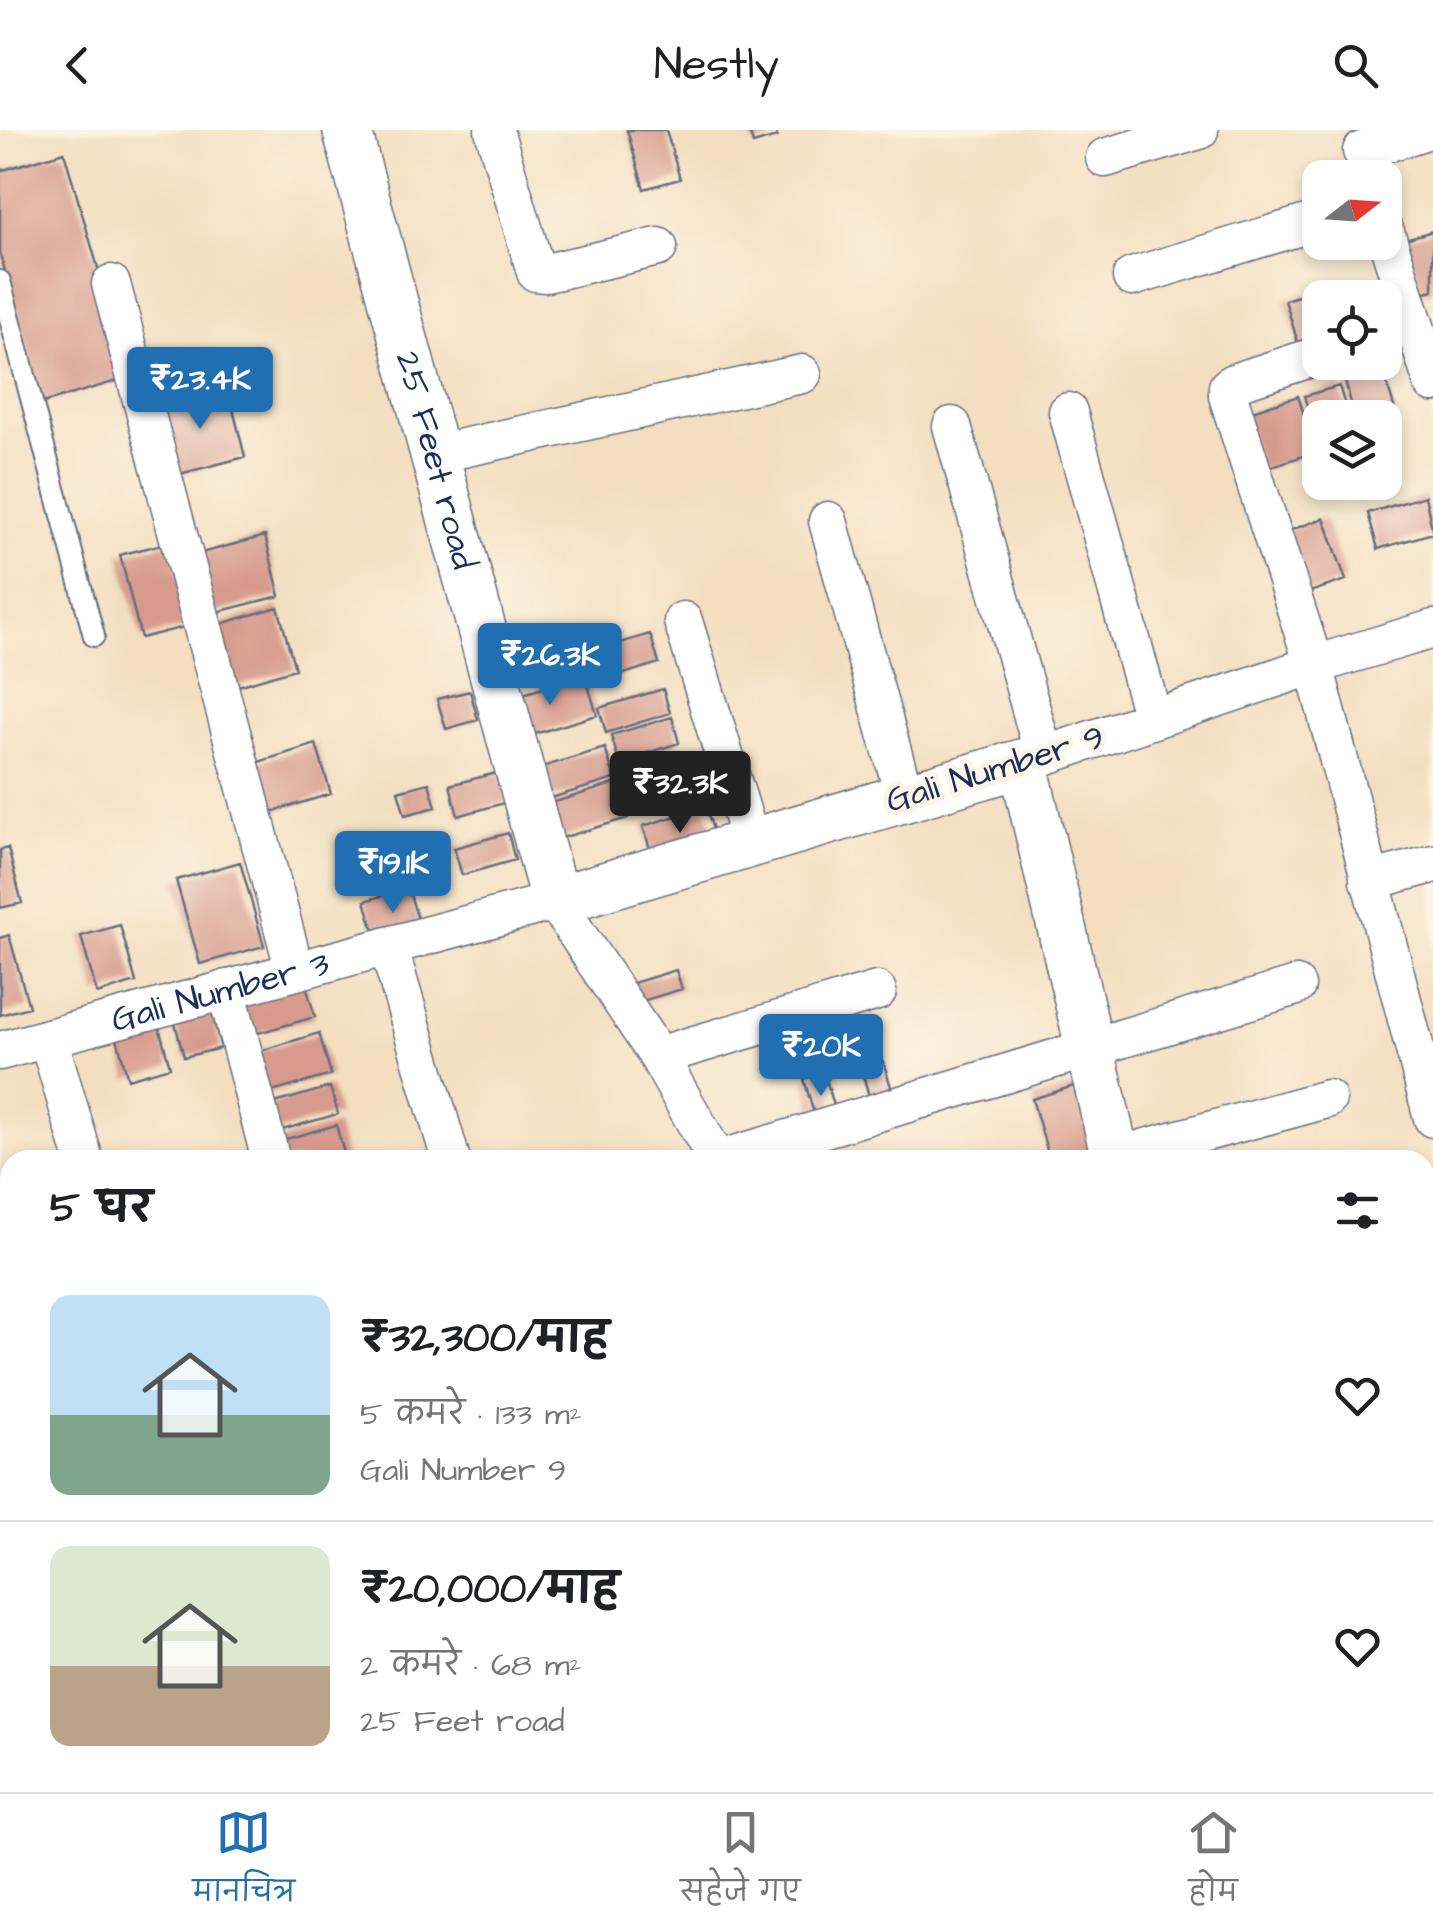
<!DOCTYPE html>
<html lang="hi">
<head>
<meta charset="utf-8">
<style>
	:root { --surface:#fff; --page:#f6f6f6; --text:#202124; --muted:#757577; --line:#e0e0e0; --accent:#1f6fb2 }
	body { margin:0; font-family:"Architects Daughter","Playpen Sans Deva",sans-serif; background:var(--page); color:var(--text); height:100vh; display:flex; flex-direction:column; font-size:38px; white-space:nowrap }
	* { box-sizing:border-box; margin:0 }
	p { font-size:32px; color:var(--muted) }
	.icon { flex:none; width:55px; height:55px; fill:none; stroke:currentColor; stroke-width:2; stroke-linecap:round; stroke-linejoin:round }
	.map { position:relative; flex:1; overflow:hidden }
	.drawer { position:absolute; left:0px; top:1020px; width:1435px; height:642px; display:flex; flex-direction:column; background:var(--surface); border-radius:30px 30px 0 0; box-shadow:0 5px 15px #0003 }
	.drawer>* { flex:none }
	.needle { width:65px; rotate:73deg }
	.tools { position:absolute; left:1302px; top:30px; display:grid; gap:20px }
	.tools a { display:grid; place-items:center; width:100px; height:100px; border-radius:20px; background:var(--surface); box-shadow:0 5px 15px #0003; font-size:50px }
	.price { position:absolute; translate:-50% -85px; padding:0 22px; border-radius:10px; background:var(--accent); color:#fff; font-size:32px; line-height:65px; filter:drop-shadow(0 2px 5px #0008) }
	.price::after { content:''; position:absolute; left:50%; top:60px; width:30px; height:22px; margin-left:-15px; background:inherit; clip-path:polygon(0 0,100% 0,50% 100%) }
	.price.on { background:#222; color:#fff }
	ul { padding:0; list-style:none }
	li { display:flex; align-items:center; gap:30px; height:250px; padding:0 50px }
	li+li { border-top:2px solid var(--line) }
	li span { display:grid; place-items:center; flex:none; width:280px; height:200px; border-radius:20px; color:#555 }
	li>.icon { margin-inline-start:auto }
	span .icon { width:120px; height:120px; fill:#fffc; stroke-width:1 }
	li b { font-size:42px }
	h2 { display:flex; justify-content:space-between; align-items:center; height:120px; padding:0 50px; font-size:42px }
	header { display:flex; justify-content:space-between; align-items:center; height:130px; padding:0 50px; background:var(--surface); font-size:45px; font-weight:600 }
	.tabs { display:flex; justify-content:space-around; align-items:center; height:140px; border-top:2px solid var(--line); background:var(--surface); font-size:28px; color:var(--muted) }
	.tabs a { display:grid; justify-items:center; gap:5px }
	.tabs .on { color:var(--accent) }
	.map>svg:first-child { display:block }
</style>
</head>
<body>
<header><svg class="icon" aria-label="back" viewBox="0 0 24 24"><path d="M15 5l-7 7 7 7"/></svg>Nestly<svg class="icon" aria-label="search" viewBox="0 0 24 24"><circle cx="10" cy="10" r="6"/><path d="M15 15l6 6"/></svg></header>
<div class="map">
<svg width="1433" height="1662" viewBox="0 0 1433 1662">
	<rect width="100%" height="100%" fill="#fcf5e5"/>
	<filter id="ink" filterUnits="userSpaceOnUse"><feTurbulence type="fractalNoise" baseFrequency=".01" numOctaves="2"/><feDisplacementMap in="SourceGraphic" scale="20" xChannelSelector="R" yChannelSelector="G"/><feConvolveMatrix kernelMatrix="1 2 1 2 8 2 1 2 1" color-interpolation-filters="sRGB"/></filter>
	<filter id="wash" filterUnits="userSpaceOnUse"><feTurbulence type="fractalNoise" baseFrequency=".0048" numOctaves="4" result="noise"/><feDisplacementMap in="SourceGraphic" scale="40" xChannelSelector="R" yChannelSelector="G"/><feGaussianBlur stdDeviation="2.25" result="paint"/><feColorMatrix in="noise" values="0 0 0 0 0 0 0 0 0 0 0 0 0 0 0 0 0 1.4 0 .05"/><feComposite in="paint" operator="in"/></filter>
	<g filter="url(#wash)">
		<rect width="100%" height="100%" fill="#f3dfc0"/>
		<g id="blocks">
			<path fill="#d79b8d" d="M 627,0 L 666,0 L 680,49 L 644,59 Z
				M 749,0 L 775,0 L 777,7 L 753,14 Z
				M 64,22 L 130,247 L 43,273 L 0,124 L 0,41 Z
				M 1433,101 L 1433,160 L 1422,163 L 1405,109 Z
				M 1316,160 L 1320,172 L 1320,221 L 1302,226 L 1285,170 Z
				M 1381,235 L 1396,283 L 1382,288 L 1355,288 L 1344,247 Z
				M 1339,256 L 1349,288 L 1320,288 L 1319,316 L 1304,266 Z
				M 228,259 L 245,327 L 172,346 L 154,278 Z
				M 1298,266 L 1316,322 L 1260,340 L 1243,284 Z
				M 1425,366 L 1433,403 L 1378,419 L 1368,383 Z
				M 1324,388 L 1346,450 L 1301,465 L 1280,404 Z
				M 265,406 L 280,466 L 205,485 L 190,426 Z
				M 170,412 L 192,495 L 141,508 L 120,425 Z
				M 278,477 L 295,539 L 228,559 L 210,497 Z
				M 650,504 L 659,533 L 595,553 L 586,523 Z
				M 585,545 L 597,585 L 515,610 L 503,570 Z
				M 663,559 L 670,583 L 606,603 L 599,578 Z
				M 470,561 L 478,590 L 446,599 L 437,569 Z
				M 672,587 L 679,613 L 619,632 L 611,605 Z
				M 316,614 L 331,664 L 268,683 L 252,634 Z
				M 605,618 L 615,649 L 531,674 L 522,643 Z
				M 689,629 L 698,661 L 632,682 L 622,649 Z
				M 500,642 L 508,672 L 458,686 L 450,655 Z
				M 429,653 L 436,677 L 405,685 L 398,661 Z
				M 617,653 L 628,688 L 542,714 L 532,679 Z
				M 706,677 L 718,716 L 655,735 L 643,696 Z
				M 508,703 L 515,730 L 462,745 L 454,718 Z
				M 8,718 L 22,773 L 0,778 L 0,720 Z
				M 240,732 L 264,816 L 200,834 L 176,750 Z
				M 408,758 L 421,800 L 378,813 L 365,771 Z
				M 120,795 L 136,852 L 97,864 L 81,806 Z
				M 9,805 L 29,877 L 0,885 L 0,808 Z
				M 676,840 L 682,859 L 639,872 L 633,853 Z
				M 303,845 L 315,887 L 251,905 L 240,864 Z
				M 209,872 L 221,918 L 184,927 L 172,882 Z
				M 156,886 L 170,937 L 128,949 L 114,897 Z
				M 319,903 L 331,945 L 265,964 L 253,923 Z
				M 883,931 L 896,973 L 873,980 L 861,938 Z
				M 824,943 L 838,988 L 817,994 L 804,949 Z
				M 1077,955 L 1096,1019 L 1050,1030 L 1032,969 Z
				M 330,957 L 338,984 L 275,1002 L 267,975 Z
				M 336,995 L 346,1030 L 284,1030 L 279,1011 Z
				M 10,1156 L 10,1217 L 2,1219 L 0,1159 Z
				M 1433,1207 L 1433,1246 L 1425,1248 L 1425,1209 Z
				M 1428,1361 L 1433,1377 L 1433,1411 L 1425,1414 L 1425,1362 Z
				M 10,1498 L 10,1535 L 0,1538 L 0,1501 Z
				M 10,1550 L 10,1619 L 9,1619 L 0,1590 L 0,1553 Z"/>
		</g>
	</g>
	<g filter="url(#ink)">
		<use href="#blocks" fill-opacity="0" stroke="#676d80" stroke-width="2.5"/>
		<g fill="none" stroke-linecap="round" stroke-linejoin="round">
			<defs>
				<path id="service" d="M 0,151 L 94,506"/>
				<g id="minor">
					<path d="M 494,0 L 536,142 L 546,143 L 658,117"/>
					<path d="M 1362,21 L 1426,0"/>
					<path d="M 1105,28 L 1199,0"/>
					<path d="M 1385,102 L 1433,253"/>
					<path d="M 1132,147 L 1320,90"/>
					<path d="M 111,154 L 295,841"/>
					<path d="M 1320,225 L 1233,253 L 1228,257 L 1228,266 L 1314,535 L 1433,988"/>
					<path d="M 1068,282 L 1153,589"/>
					<path d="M 952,296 L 1044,626"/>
					<path d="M 435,324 L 802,244"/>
					<path d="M 828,391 L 905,668"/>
					<path d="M 683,491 L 751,713"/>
					<path d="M 1023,633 L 1314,535 L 1433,499"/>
					<path d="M 1369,751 L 1433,734"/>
					<path d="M 388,816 L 451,1030"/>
					<path d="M 226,859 L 271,1030"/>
					<path d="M 48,908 L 84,1030"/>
					<path id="s1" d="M 0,921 L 555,771 L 658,926 L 717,1030"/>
					<path d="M 658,926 L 877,861"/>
					<path d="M 719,1030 L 1296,856"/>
					<path d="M 1102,1030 L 1327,969"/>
					<path d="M 0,1239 L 10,1271"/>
					<path d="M 1425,1300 L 1432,1298"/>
					<path d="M 1425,1421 L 1433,1419"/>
					<path d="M 1425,1594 L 1433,1592"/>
					<path d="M 517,1652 L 520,1662"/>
					<path d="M 674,1652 L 677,1662"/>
					<path d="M 960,1652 L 966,1662"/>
					<path d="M 1293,1652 L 1296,1662"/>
					<path d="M 427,1662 L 447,1652"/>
					<path d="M 881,1662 L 904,1652"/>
				</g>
				<g id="tertiary">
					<path id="s2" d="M 347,0 L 555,771 L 1023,633 L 1116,1030"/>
					<path d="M 0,1639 L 10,1634"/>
				</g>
			</defs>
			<use href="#service" stroke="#676d80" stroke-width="24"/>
			<use href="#minor" stroke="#676d80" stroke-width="41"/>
			<use href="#tertiary" stroke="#676d80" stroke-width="51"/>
			<use href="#service" stroke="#fff" stroke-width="20"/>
			<use href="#minor" stroke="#fff" stroke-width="38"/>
			<use href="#tertiary" stroke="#fff" stroke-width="48"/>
		</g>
	</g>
	<g text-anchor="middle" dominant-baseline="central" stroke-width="10" stroke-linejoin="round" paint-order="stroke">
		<g font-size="35" fill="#1b2f5e" stroke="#fcf5e5">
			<text stroke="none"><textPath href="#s2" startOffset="342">25 Feet road</textPath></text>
			<text transform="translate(995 639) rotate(-17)">Gali Number 9</text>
			<text stroke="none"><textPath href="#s1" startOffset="228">Gali Number 3</textPath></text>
		</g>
	</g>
</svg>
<div class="tools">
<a><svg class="needle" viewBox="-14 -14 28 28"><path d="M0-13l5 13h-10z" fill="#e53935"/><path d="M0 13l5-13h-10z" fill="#757577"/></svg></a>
<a><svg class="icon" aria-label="locate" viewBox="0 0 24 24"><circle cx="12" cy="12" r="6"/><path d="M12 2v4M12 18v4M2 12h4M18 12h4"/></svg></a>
<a><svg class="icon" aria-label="layers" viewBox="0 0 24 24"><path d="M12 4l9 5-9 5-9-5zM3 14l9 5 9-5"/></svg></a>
</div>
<b class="price" style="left:200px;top:302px">₹23.4K</b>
<b class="price" style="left:550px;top:578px">₹26.3K</b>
<b class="price on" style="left:680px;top:706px">₹32.3K</b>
<b class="price" style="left:393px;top:786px">₹19.1K</b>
<b class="price" style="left:821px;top:969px">₹20K</b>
<section class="drawer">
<h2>5 घर<svg class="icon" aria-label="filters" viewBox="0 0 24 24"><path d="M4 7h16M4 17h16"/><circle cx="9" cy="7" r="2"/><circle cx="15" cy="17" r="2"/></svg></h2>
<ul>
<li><span style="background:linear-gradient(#bfe0f5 60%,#7fa58c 0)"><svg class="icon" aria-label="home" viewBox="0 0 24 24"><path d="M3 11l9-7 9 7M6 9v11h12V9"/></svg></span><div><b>₹32,300/माह</b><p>5 कमरे · 133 m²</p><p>Gali Number 9</p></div><svg class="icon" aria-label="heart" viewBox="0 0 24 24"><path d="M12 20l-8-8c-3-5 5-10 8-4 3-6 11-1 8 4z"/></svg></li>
<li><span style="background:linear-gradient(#dfe7d0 60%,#b9a48a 0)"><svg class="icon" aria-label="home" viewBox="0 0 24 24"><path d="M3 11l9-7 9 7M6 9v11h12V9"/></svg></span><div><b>₹20,000/माह</b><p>2 कमरे · 68 m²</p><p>25 Feet road</p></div><svg class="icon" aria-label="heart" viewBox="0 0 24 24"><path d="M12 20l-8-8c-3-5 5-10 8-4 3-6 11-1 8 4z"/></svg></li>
</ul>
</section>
</div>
<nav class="tabs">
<a class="on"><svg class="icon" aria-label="map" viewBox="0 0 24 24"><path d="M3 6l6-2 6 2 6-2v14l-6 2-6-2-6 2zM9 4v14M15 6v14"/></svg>मानचित्र</a>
<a><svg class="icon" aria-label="saved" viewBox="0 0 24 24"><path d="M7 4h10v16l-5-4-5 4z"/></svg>सहेजे गए</a>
<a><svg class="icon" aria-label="home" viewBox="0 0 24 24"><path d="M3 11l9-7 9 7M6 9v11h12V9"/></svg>होम</a>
</nav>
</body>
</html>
